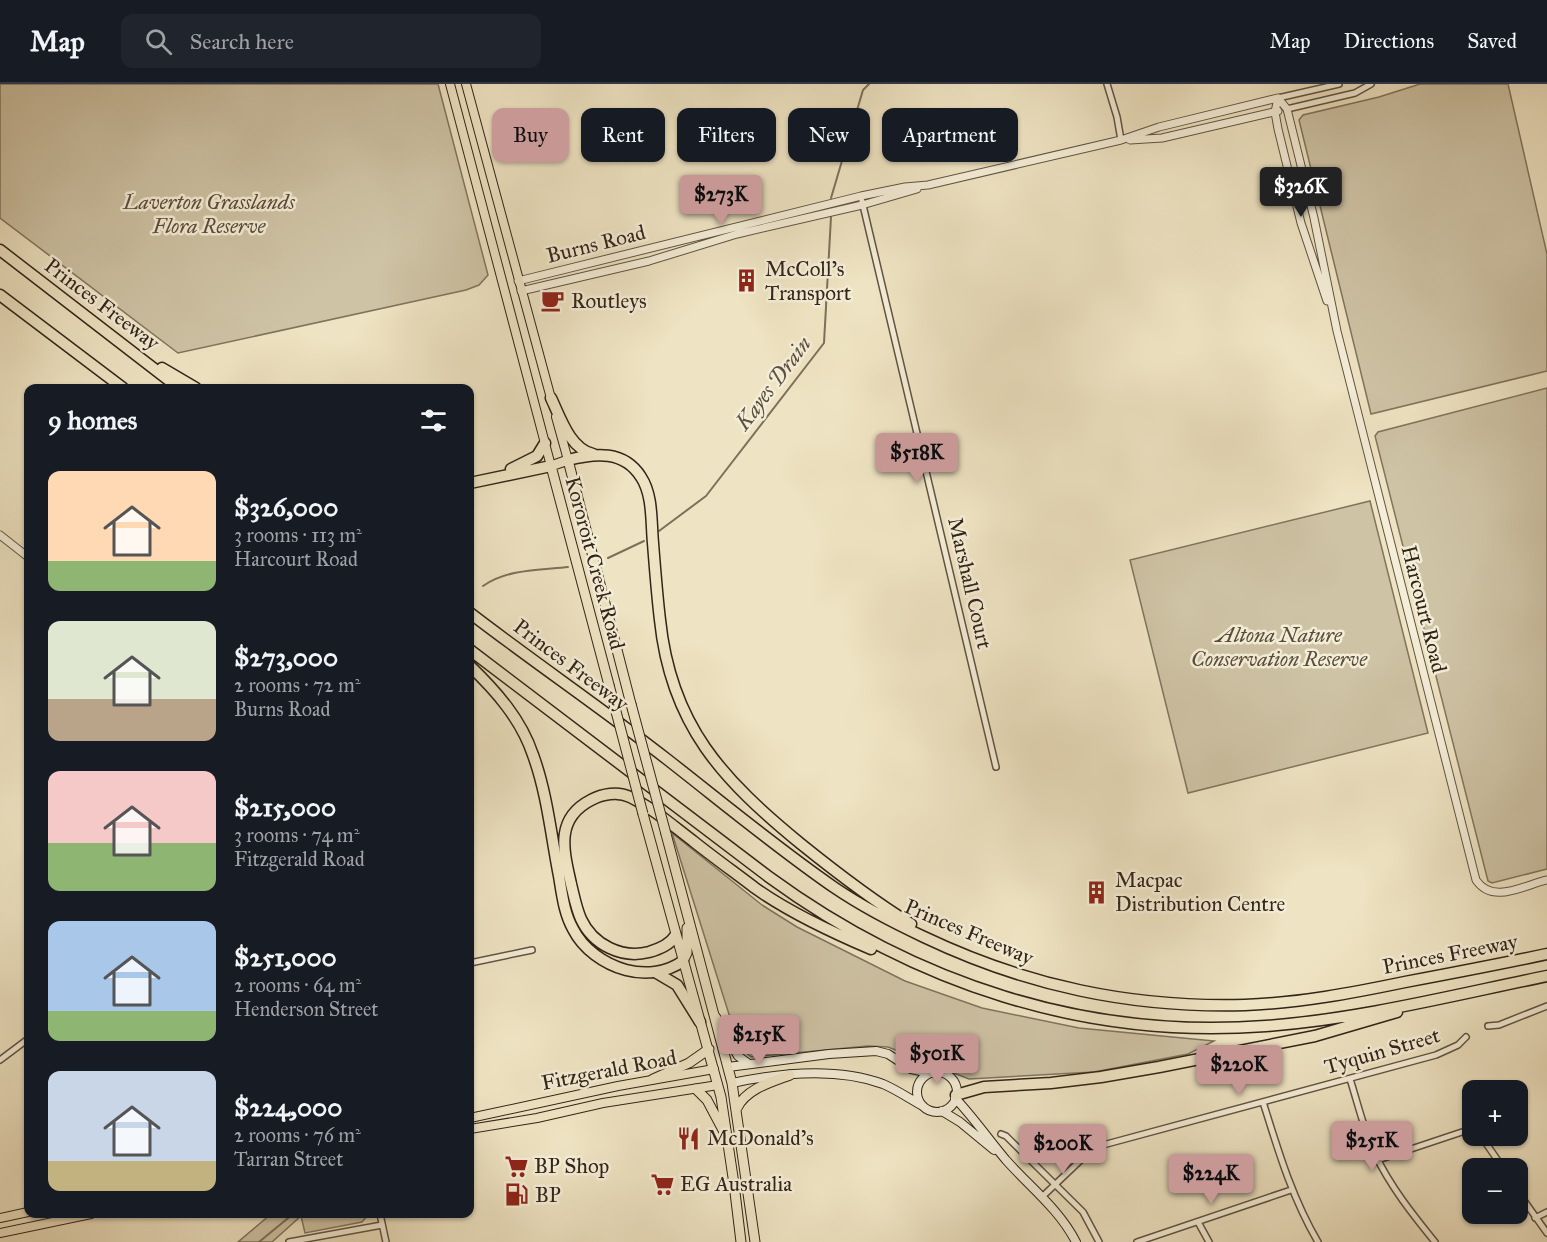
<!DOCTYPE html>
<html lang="en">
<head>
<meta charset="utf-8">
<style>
	:root { --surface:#171b24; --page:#20242c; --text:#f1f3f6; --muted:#9ea1a6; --line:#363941; --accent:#c59692 }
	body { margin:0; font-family:"IM FELL Great Primer",serif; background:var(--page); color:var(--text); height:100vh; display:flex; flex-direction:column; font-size:22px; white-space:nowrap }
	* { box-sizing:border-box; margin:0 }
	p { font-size:20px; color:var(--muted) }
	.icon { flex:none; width:33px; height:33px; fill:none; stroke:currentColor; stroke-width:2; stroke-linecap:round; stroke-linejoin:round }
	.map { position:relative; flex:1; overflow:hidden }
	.sheet { position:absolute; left:24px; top:300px; width:450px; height:834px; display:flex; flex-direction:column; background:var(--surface); border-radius:12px; box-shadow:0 2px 4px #0004 }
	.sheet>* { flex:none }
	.banner { position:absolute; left:492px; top:24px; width:570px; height:54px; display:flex; gap:12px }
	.buttons { position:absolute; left:1462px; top:996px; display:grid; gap:12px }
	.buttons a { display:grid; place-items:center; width:66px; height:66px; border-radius:12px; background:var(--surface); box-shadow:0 2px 4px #0004; font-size:30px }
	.price { position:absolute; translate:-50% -51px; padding:0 14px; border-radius:6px; background:var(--accent); color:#111; font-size:20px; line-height:39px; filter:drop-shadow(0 2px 3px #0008) }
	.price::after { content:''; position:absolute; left:50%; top:36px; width:18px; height:14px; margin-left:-9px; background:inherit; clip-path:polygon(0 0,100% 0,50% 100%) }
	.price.current { background:#222; color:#fff }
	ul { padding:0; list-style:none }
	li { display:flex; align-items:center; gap:18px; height:150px; padding:0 24px }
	li span { display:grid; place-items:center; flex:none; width:168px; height:120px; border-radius:12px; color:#555 }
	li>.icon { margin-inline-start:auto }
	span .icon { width:72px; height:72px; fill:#fffc; stroke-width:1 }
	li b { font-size:26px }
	h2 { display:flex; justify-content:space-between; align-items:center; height:72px; padding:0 24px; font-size:26px }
	.pill { padding:0 21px; border-radius:12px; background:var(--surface); box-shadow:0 2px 4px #0004; font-size:21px; line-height:54px }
	.pill.current { background:var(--accent); color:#111 }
	header { display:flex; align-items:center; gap:36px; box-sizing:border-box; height:84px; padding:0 30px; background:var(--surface); border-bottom:2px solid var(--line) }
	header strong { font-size:28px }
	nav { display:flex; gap:33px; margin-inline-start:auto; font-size:21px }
	.search { width:420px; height:54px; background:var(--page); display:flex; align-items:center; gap:15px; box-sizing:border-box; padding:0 21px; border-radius:12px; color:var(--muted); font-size:22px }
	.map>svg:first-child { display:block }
</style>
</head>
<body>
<header>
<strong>Map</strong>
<div class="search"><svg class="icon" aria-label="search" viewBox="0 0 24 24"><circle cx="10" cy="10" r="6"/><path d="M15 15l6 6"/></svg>Search here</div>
<nav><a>Map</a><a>Directions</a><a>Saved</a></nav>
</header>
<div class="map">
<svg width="1547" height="1158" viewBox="0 0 1547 1158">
	<rect width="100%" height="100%" fill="#eee3c2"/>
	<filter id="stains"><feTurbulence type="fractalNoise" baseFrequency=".00333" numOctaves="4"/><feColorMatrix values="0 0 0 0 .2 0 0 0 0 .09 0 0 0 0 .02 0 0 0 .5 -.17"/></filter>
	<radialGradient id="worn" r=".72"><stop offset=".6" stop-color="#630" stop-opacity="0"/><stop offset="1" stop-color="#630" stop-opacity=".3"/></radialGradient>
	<path fill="#cec3a5" stroke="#80745e" stroke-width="1.5" d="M 0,0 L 438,0 L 488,191 L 479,201 L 466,206 L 178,269 L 0,134 Z
		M 1420,0 L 1508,0 L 1547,170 L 1547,287 L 1371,330 L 1299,36 L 1303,31 L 1379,13 Z
		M 1547,304 L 1547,785 L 1492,799 L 1488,797 L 1375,352 L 1378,348 Z
		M 1370,417 L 1428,649 L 1188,709 L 1130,476 Z
		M 672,749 L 762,821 L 797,843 L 905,897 L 982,924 L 1079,944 L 1214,957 L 1188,970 L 1094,988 L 969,995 L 888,963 L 868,962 L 751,973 L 743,966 L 733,943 Z
		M 271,1130 L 369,1130 L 362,1138 L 305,1149 L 301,1132 L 272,1158 L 238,1158 Z"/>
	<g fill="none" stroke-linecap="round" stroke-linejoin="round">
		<path stroke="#7c705b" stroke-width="2" d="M 831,114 L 863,6 L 869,0
			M 659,447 L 706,412 L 824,259 L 831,133
			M 608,474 L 644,457
			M 483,502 C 507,485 540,486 568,483
			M 259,1158 L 293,1130"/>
		<defs>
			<path id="minor" d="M 1107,0 L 1117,33 L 1121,56
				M 1278,14 L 1339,0
				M 1287,25 L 1355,9 L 1371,0
				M 862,117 L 996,683
				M 470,879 L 532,866
				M 1488,942 L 1499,941 L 1547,922
				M 0,976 L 28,955
				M 1350,995 C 1358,1020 1364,1047 1375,1070 C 1390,1102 1413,1131 1435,1158
				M 1263,1018 C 1278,1066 1292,1114 1318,1158
				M 1001,1050 L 1006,1052 L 1083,1128 L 1099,1158
				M 1481,1052 L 1503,1084
				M 1378,1076 L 1465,1047 L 1473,1046
				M 1518,1108 L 1547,1149
				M 1043,1112 L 1085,1072 L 1094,1064 L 1103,1061 L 1436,971 L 1458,961 L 1466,953
				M 380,1130 L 386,1158
				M 1535,1134 L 1547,1128
				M 1198,1138 L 1209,1158
				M 289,1158 L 382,1141
				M 1137,1158 L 1291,1106"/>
			<path id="tertiary" d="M 1278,14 L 1287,25 L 1314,134 L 1337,247 L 1476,796 C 1493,821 1524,801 1547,796
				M 1278,14 L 1275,28 L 1278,45 L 1301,139 L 1327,217
				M 1130,56 L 1162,54 L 1278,27
				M 518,197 L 861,112 L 905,103 L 928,101 L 1121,56 L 1159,43 L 1278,14
				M 521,207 L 649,177 L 737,150 L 862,121 L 917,105
				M 0,451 L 28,473"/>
			<path id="secondary" d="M 716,933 L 738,972 L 749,980
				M 728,983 L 829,970 L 876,967 L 888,970 L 911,985 L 930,989
				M917 1008a20 20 0 1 1 40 0a20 20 0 1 1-40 0Z
				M 732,999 C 779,989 837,983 883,1000 C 897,1006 910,1015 923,1022
				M 955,1014 C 974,1034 989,1056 1006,1076 C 1030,1103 1059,1125 1076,1158
				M 942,1027 L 960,1038 L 994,1066"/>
			<path id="primary" d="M 450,0 L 551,382
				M 466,0 L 552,318
				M 556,333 L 568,376
				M 470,1034 L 618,1002 L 714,985
				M 470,1045 L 537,1034 L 603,1019 L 718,1001
				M 0,1134 L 28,1128
				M 0,1149 L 91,1130"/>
			<path id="trunk" d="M 609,601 L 551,382 L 568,376 L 631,620
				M 643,730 L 721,1013 L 734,1100 L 741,1158
				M 666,750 L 732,999 L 755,1158
				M 683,877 L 687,869 L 687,844
				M 653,995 L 689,979 L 709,965
				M 696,1005 L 707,1016 L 724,1048
				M 737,1024 C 746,1005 771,998 790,991"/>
			<path id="motorway" d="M 0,166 L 179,304
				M 0,211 L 123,304
				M 162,284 L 196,304
				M 551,314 C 560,333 570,365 593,370
				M 568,376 C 595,369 624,366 641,393 C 653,411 651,438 653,459 C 655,485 657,511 660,536 C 671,642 723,696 801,760 C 837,789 872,816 911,840
				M 511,385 L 537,372 L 545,359
				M 470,399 L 551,382
				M 470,529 C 535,579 603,625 668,676 C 723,719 777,764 835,804 C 863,823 894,839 924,853 C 1027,902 1131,924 1245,921 C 1299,919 1352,909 1405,898 C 1453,889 1500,880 1547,870
				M 470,566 L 769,793 C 914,899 1085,956 1266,942 C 1360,935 1454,911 1547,892
				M 470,582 C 496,607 521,635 533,671 C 547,709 551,751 559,792 C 562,810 564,829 573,845 C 583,865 604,880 626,886 C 645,891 666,889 683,877
				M 675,852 C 670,861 659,865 649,868 C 622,875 593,861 581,835 C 576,824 574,812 571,800 C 564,768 554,735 591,716 C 602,710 618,707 630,713 C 653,724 673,742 693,757 C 713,773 734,788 755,804 C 790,829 831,848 871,865
				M 655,888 L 677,901 L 700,938
				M 956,1011 L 984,1003 L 1051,999 L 1101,993 L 1159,983 L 1315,952 L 1397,928"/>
		</defs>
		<use href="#minor" stroke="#605442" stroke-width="8"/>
		<use href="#tertiary" stroke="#605442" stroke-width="9"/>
		<use href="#secondary" stroke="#312518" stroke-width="10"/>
		<use href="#primary" stroke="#312518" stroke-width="10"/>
		<use href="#trunk" stroke="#312518" stroke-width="11"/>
		<use href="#motorway" stroke="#312518" stroke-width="13"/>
		<use href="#minor" stroke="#f4edd7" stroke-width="5"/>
		<use href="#tertiary" stroke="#f4edd7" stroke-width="7"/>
		<use href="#secondary" stroke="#f4edd7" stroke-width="8"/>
		<use href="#primary" stroke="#eee3c2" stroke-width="8"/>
		<use href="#trunk" stroke="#eee3c2" stroke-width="9"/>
		<use href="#motorway" stroke="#eee3c2" stroke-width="10"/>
		<defs>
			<path id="trunk-bridge" d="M 609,601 L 643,730
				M 631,620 L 666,750"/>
		</defs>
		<use href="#trunk-bridge" stroke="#312518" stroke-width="11" stroke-linecap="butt"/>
		<use href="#trunk-bridge" stroke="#eee3c2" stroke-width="9"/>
	</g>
	<defs>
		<symbol id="building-bare" viewBox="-9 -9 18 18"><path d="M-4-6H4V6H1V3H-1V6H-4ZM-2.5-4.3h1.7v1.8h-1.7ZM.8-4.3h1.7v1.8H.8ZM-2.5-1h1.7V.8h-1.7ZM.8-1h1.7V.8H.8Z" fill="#8f2418" stroke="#f4edd7" stroke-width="2.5" paint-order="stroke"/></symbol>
		<symbol id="cafe-bare" viewBox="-9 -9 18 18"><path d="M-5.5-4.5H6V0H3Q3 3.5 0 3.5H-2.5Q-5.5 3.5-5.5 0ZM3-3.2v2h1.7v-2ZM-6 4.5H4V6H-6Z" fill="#8f2418" stroke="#f4edd7" stroke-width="2.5" paint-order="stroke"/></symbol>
		<symbol id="restaurant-bare" viewBox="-9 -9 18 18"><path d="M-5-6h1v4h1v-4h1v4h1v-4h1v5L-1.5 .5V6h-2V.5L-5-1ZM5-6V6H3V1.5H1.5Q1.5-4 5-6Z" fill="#8f2418" stroke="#f4edd7" stroke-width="2.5" paint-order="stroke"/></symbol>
		<symbol id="supermarket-bare" viewBox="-9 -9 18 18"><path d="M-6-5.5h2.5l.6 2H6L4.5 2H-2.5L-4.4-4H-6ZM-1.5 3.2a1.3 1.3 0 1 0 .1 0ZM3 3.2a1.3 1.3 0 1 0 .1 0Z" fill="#8f2418" stroke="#f4edd7" stroke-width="2.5" paint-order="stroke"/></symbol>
		<symbol id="fuel-bare" viewBox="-9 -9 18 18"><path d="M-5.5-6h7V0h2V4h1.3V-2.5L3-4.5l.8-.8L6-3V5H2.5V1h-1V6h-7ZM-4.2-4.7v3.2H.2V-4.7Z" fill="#8f2418" stroke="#f4edd7" stroke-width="2.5" paint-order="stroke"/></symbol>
	</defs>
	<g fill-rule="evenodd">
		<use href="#building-bare" x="730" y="180" width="33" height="33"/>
		<use href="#cafe-bare" x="536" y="200" width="33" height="33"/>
		<use href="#building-bare" x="1080" y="792" width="33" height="33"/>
		<use href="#restaurant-bare" x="672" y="1038" width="33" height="33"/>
		<use href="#supermarket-bare" x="500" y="1066" width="33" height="33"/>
		<use href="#supermarket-bare" x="646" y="1084" width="33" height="33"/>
		<use href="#fuel-bare" x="500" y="1094" width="33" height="33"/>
	</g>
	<g text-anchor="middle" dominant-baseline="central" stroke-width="5" stroke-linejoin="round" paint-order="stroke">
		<g font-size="21" font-style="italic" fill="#584c3b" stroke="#f4edd7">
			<text x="209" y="118">Laverton Grasslands<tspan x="209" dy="24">Flora Reserve</tspan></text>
			<text x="1279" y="551">Altona Nature<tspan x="1279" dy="24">Conservation Reserve</tspan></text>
		</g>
		<g font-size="21" fill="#312518" stroke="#f4edd7">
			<text transform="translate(596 160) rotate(-14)">Burns Road</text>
			<text transform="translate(102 220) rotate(37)">Princes Freeway</text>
			<text transform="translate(595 479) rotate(75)">Kororoit Creek Road</text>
			<text transform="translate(970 499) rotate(77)">Marshall Court</text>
			<text transform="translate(1424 525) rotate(76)">Harcourt Road</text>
			<text transform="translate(571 581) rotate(37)">Princes Freeway</text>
			<text transform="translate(969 848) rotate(23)">Princes Freeway</text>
			<text transform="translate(1450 870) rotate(-11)">Princes Freeway</text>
			<text transform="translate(1382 967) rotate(-16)">Tyquin Street</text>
			<text transform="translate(609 986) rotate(-11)">Fitzgerald Road</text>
		</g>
		<g font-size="21" fill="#312518" stroke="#f4edd7" text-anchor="start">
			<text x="765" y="185">McColl's<tspan x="765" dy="24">Transport</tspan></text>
			<text x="571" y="217">Routleys</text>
			<text x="1115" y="796">Macpac<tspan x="1115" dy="24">Distribution Centre</tspan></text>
			<text x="707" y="1054">McDonald's</text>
			<text x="534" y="1082">BP Shop</text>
			<text x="680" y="1100">EG Australia</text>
			<text x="535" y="1111">BP</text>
		</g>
		<g font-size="22" font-style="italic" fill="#5d513f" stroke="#f4edd7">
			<text transform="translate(773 299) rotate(-53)">Kayes Drain</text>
		</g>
	</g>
	<rect width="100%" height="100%" filter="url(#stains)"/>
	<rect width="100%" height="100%" fill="url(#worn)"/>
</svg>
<div class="buttons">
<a>+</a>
<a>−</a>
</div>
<b class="price current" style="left:1301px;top:134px">$326K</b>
<b class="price" style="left:721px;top:142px">$273K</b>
<b class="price" style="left:917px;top:400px">$518K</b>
<b class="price" style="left:759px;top:982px">$215K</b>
<b class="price" style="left:937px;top:1001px">$501K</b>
<b class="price" style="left:1239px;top:1012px">$220K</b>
<b class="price" style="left:1372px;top:1088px">$251K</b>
<b class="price" style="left:1063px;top:1091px">$200K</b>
<b class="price" style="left:1211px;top:1121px">$224K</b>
<div class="banner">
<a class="pill current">Buy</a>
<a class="pill">Rent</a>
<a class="pill">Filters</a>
<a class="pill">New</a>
<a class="pill">Apartment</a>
</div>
<section class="sheet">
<h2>9 homes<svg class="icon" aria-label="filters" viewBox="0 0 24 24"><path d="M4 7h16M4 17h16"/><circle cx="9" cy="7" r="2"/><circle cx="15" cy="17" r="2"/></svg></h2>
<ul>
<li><span style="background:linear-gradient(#ffd9b3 75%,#8fb573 0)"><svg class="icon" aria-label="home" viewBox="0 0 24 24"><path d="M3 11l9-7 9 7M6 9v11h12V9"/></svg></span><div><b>$326,000</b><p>3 rooms · 113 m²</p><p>Harcourt Road</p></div></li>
<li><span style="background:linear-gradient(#dfe7d0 65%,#b9a48a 0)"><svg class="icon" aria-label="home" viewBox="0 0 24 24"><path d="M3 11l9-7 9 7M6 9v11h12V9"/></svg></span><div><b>$273,000</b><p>2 rooms · 72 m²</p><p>Burns Road</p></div></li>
<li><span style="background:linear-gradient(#f6c9c9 60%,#8fb573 0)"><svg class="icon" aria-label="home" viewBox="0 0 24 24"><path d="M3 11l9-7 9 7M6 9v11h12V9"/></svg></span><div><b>$215,000</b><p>3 rooms · 74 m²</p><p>Fitzgerald Road</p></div></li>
<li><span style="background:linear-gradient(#a9c7e8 75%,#8fb573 0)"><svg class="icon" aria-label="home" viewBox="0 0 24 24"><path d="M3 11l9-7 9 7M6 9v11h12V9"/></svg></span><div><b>$251,000</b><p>2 rooms · 64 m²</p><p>Henderson Street</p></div></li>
<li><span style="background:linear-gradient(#c9d6e8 75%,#c2b280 0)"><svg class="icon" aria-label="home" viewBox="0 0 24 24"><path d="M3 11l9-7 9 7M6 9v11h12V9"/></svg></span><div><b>$224,000</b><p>2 rooms · 76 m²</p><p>Tarran Street</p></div></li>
</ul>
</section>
</div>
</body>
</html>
